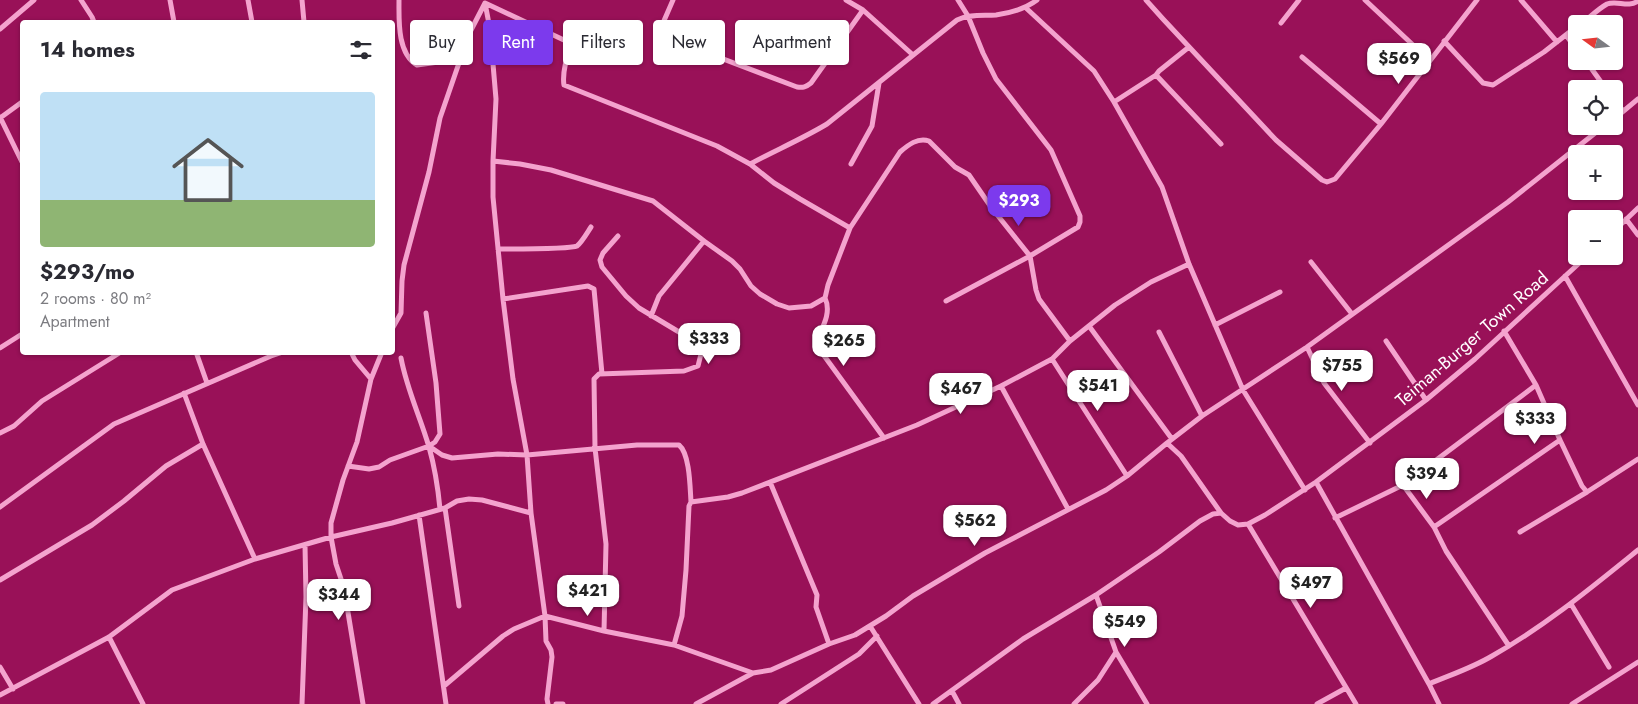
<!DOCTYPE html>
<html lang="en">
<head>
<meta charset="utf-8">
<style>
	:root { --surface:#fff; --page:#f2f2f3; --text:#2b2b33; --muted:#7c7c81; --line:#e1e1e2; --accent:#7c3aed }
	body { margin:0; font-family:Jost,sans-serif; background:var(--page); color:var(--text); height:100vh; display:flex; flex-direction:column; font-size:19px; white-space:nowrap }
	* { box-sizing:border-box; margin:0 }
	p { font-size:16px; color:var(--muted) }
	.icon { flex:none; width:28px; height:28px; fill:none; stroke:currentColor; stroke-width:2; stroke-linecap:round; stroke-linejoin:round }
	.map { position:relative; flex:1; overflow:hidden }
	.side { position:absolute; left:20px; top:20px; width:375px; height:335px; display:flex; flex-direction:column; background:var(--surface); border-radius:5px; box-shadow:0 1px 4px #0004 }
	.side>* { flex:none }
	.guide { position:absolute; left:410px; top:20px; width:475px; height:45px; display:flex; gap:10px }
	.needle { width:32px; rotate:285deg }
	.controls { position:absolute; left:1568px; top:15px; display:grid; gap:10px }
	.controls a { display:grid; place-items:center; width:55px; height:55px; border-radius:5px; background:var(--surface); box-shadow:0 1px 4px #0004; font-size:25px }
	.price { position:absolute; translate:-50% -42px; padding:0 11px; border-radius:10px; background:#fff; color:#222; font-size:16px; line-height:32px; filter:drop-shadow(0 1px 2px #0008) }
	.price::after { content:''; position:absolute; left:50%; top:30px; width:15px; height:11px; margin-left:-8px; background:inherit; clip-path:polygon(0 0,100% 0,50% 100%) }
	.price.on { background:var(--accent); color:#fff }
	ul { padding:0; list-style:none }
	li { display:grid; align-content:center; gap:10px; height:265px; padding:0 20px }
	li+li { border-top:1px solid var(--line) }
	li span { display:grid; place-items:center; height:155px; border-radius:5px; color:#555 }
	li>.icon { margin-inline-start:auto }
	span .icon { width:90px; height:90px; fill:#fffc; stroke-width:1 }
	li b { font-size:21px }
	h2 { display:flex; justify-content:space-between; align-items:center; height:60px; padding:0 20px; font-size:21px }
	.tag { padding:0 18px; border-radius:5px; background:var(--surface); box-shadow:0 1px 4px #0004; font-size:18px; line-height:45px }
	.tag.on { background:var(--accent); color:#fff }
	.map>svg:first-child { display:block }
</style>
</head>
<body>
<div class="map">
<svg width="1638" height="704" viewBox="0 0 1638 704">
	<rect width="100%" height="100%" fill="#991158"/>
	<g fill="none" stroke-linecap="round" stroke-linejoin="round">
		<path stroke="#f4a3ce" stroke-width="5" d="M 81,0 L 92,17 L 94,22
			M 170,0 L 174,22
			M 248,0 L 252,22
			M 302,0 L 304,22
			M 399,0 C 399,20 397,53 417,65 L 460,59
			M 673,0 L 663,23 L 662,33 L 668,38 L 797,87 C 803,88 806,87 811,83 L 863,10
			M 846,0 L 863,10 L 913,55
			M 1146,0 L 1163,19 L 1276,140 L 1322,180 L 1327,182 L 1335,179 L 1381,124 L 1477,0
			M 1365,0 L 1429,60
			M 1521,0 L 1557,42
			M 485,3 L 490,29 L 496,99 L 493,161 L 493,197 L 503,299 L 513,379 L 527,455 L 531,513 L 545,616 L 546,641 L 551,650 L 552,657 L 547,699 L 548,704
			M 485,3 L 566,41 C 571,56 561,68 564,85 L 717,146 L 750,164 L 774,183 L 800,199 L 850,228
			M 1026,8 L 1094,71 L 1114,102 L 1162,187 L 1189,264 L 1243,390 L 1305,490
			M 1281,23 L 1299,0
			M 1581,24 C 1589,18 1598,9 1607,4 C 1617,0 1628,8 1638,1
			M 0,29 L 34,0
			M 1566,35 L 1576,49
			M 1444,41 L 1483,83 L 1493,85 L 1544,52 L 1576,27
			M 1189,47 L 1159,71 L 1156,75 L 1221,144
			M 1302,57 L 1381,124
			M 1586,61 L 1606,89
			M 1614,99 L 1623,111
			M 1114,102 L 1156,75
			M 0,117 L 22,162
			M 0,118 L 22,102
			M 1614,119 L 1638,99
			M 493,161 L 520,164 L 551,170 L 653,201 L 704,241 L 732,261 L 740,269 L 751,286 L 760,294 L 777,304 L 789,308 L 811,306 L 825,298 L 828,285 L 850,228 L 900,152 C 908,145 918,137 929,141 L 955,167 L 969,175 L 991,207 L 1030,256 L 1036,290 L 1039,299 L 1070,341
			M 750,164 C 776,150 802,139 827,124 L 957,20 C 970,14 983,16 996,15 C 1011,13 1025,9 1037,0
			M 851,164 L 872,126 L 879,83
			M 1626,219 L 1638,235
			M 1614,231 L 1638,208
			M 498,249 C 510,249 571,249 577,246 C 582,242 587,233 591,227
			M 1311,262 L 1352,314
			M 1565,276 L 1638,405
			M 825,298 C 832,313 822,328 816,342 L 817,346 L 884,438
			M 503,299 L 588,286 L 594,289 L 602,374
			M 946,301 L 1030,256 L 1078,227 L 1080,222 L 1080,216 L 1051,150 L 996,79 L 983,53 L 968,16 L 958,0
			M 651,316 L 659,296 L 704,241
			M 1215,325 L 1280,292
			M 1089,326 L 1172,439
			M 392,329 L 401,313 L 402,281 L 404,265 L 429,172 L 440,118 L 469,34 L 485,3
			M 1159,332 L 1202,416
			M 1386,341 L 1426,400
			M 1307,347 L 1324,383 L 1370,443
			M 0,348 L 22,334
			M 196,352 L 207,383
			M 351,352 L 355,360 L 371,379
			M 401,358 C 407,390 420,416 429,447 C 435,468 438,488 440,509
			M 1052,359 L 1127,476
			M 1001,386 L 1068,509
			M 184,393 L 203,444 L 255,559
			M 0,433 L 14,426 L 42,401 L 121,352
			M 1560,440 L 1582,486 L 1587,492 L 1638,459
			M 1167,443 L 1202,416 L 1307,347 L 1508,202 L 1604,126
			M 429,446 L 442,455 L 452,458 L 498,454 L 527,455 L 637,445 L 679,445 C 690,454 690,488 691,502 L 689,506 L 686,570 L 682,616 L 674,645
			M 348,466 L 369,469 L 379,467 L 390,460 L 429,446 L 435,442 L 440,434 L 436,383 L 426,313
			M 770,482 L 817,595 L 816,607 L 829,644
			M 1316,482 L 1429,684 C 1450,675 1472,668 1492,656 C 1545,626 1591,588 1638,550
			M 1403,485 L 1434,527 L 1446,551 L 1509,646
			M 691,502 L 728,497 L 742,493 L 917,425 L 1001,386 L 1052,359 L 1070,341 L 1115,305 L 1151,282 L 1189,264
			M 0,507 L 114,424 L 271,356 L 283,352
			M 445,508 L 459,606
			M 419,515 L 446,704
			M 1335,518 L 1403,485 L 1536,385
			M 1248,524 L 1356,704
			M 1434,527 L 1560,440 L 1536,385 L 1504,331
			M 1520,532 L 1587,492
			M 0,580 L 92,525 L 124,501 L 166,466 L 203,444
			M 1096,595 L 1116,652 L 1147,704
			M 1571,604 L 1609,667
			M 870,626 L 919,704
			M 604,631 L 606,544 L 595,448 L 594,379 L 599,374 L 684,371 L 698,366 L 702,350 L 694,341 L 639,308 L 626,296 L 602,267 L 600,260 L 603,253 L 618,236
			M 109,637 L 143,704
			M 0,667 L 13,689
			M 1429,684 L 1439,704
			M 444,686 L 503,636 L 514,629 L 545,616 L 604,631 L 674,645 L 753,673
			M 952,691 L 959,704
			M 0,695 L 109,637 L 172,590 L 255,559 L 331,537 L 392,523 L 445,508 L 457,501 L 469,499 L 482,500 L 531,513
			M 302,704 L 306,597 L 305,545
			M 363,704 L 344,588 L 336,564 L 331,537 L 331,523 L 343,480 L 357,442 L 371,379 L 382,352
			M 556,704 L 563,704
			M 696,704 L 753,673 L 771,670 L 829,644 L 855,635 L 886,616 L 913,596 L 985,553 L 1106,490 L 1127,476 L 1167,443 L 1181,456 L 1221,513
			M 781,704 L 859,654 L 877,636
			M 933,704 L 1023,639 L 1096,595 L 1159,552 L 1200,521 L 1213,514 L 1221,513 L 1230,521 L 1238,525 L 1248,524 L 1265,515 L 1316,482 L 1426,400 L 1475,359 L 1587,256
			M 1074,704 L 1098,680 L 1116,652
			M 1317,704 L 1346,688
			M 1572,704 L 1638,662"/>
	</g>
	<g text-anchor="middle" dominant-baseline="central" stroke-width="4" stroke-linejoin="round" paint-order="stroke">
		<g font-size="18" fill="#fff" stroke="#991158">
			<text transform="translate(1472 339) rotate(-41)">Teiman-Burger Town Road</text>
		</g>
	</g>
</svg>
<div class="controls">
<a><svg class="needle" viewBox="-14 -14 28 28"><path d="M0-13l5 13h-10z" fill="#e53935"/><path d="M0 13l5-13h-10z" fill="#7c7c81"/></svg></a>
<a><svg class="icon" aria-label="locate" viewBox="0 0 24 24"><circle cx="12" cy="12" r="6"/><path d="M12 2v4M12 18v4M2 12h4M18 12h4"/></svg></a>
<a>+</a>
<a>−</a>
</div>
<b class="price" style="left:1399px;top:85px">$569</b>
<b class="price on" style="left:1019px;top:227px">$293</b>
<b class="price" style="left:709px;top:365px">$333</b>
<b class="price" style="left:844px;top:367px">$265</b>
<b class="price" style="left:1342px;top:392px">$755</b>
<b class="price" style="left:1098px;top:412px">$541</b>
<b class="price" style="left:961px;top:415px">$467</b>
<b class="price" style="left:1535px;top:445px">$333</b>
<b class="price" style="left:1427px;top:500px">$394</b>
<b class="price" style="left:975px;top:547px">$562</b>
<b class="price" style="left:1311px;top:609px">$497</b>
<b class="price" style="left:588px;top:617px">$421</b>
<b class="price" style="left:339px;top:621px">$344</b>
<b class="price" style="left:1125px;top:648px">$549</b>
<div class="guide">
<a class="tag">Buy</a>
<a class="tag on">Rent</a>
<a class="tag">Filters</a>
<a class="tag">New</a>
<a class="tag">Apartment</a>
</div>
<section class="side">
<h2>14 homes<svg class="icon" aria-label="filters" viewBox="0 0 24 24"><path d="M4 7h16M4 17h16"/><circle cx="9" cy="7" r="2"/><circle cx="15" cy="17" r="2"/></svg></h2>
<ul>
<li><span style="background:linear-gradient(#bfe0f5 70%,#8fb573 0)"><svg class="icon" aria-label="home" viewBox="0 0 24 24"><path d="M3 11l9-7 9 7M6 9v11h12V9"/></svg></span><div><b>$293/mo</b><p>2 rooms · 80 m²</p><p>Apartment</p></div></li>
</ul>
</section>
</div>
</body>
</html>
